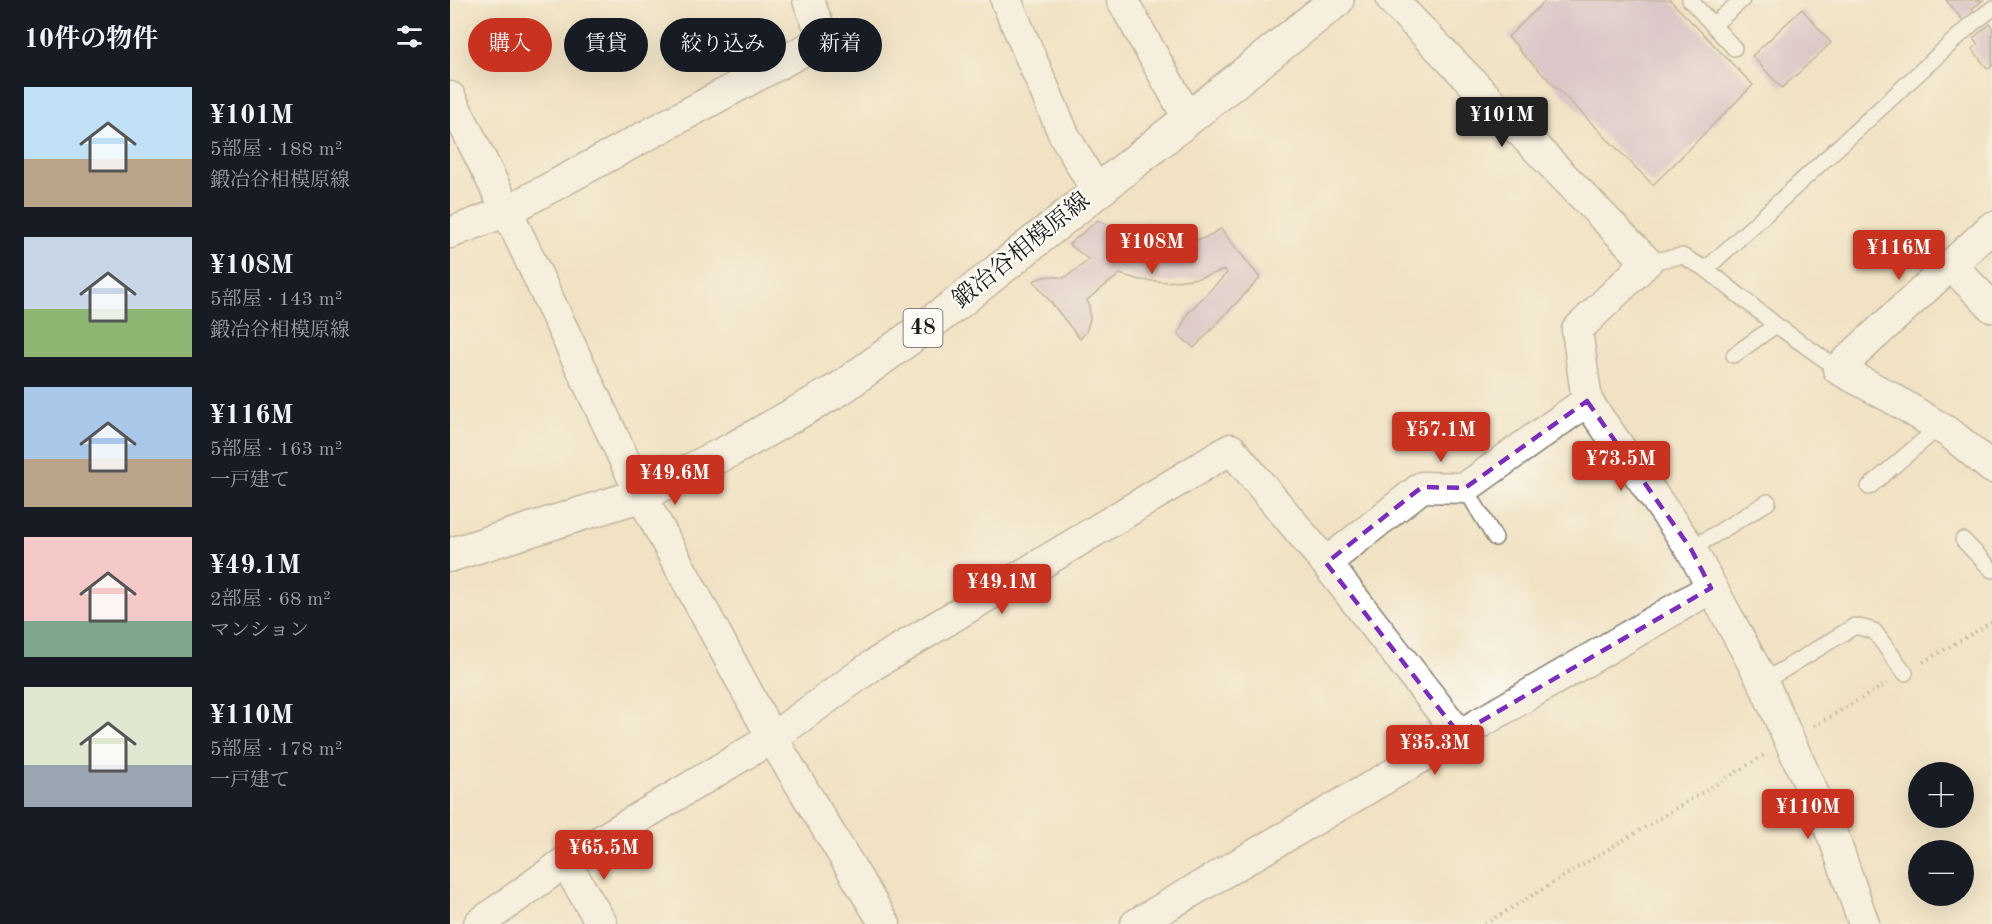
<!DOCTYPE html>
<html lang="ja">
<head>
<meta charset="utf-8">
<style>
	:root { --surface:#171b24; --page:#20242c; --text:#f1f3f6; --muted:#9ea1a6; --accent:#c8321e }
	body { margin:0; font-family:"Old Standard TT","Noto Serif JP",serif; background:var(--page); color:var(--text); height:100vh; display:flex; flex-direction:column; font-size:22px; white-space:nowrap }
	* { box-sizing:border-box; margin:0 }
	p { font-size:20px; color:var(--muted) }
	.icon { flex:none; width:33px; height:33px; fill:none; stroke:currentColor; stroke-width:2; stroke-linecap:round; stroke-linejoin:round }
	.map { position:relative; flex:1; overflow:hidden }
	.panel { display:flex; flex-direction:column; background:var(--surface); width:450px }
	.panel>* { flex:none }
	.top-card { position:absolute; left:18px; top:18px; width:570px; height:54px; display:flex; gap:12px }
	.tools { position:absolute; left:1458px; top:762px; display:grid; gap:12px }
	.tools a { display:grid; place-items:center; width:66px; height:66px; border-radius:50%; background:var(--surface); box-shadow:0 6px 24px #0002; font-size:30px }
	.price { position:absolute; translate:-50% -51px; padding:0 14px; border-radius:6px; background:var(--accent); color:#fff; font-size:20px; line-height:39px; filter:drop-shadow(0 2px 3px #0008) }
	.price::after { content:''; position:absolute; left:50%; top:36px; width:18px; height:14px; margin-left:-9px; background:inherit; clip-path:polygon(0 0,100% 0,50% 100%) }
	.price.active { background:#222; color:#fff }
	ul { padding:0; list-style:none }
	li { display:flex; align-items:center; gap:18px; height:150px; padding:0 24px }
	li span { display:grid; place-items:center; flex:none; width:168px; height:120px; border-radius:0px; color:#555 }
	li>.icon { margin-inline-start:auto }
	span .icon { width:72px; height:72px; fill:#fffc; stroke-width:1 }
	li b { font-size:26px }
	h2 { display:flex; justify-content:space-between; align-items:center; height:72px; padding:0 24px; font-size:26px }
	.chip { padding:0 21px; border-radius:27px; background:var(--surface); box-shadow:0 6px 24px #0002; font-size:21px; line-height:54px }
	.chip.active { background:var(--accent); color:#fff }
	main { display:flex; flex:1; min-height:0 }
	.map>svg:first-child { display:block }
</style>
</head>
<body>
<main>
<section class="panel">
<h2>10件の物件<svg class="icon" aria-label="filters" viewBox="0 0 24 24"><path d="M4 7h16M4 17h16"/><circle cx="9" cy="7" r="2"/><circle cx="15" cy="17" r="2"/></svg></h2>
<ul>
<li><span style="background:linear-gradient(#bfe0f5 60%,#b9a48a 0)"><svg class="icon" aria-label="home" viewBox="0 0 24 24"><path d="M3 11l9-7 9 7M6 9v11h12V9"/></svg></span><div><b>¥101M</b><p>5部屋 · 188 m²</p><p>鍛冶谷相模原線</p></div></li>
<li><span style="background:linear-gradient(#c9d6e8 60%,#8fb573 0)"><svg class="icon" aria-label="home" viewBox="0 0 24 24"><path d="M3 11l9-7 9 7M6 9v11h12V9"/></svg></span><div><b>¥108M</b><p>5部屋 · 143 m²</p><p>鍛冶谷相模原線</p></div></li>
<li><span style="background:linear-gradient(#a9c7e8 60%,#b9a48a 0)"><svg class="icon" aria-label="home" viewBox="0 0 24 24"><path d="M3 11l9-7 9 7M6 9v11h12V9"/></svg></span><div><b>¥116M</b><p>5部屋 · 163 m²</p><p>一戸建て</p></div></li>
<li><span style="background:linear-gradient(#f6c9c9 70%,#7fa58c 0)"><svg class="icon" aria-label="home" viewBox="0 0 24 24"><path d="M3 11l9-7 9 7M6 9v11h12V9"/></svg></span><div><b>¥49.1M</b><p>2部屋 · 68 m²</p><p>マンション</p></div></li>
<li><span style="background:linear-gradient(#dfe7d0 65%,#9aa5b1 0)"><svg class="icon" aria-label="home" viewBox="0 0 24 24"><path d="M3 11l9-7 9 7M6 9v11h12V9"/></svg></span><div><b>¥110M</b><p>5部屋 · 178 m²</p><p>一戸建て</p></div></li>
</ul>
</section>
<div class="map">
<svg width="1542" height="924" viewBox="0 0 1542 924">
	<rect width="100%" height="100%" fill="#fdfcf7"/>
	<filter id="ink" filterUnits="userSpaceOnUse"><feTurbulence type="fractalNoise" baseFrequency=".0167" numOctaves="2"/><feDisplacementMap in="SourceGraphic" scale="12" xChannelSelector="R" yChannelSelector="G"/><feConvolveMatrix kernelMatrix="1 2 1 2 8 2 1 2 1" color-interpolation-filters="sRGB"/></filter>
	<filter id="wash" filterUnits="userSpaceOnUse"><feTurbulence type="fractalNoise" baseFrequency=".008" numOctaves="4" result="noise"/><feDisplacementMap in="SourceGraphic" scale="24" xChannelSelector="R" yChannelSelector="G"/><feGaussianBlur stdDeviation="1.35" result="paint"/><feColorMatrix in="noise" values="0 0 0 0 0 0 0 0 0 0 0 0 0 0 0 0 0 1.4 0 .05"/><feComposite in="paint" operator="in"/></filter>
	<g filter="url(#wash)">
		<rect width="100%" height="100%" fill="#f0e2c3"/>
		<g id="blocks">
			<path fill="#c0a6cd" d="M 1096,0 L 1220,0 L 1303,85 L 1203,185 L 1068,49 L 1069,48 L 1058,37 Z
				M 1496,0 L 1533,0 L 1522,9 L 1525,12 L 1514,22 Z
				M 1352,9 L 1381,43 L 1332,88 L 1302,56 Z
				M 1540,24 L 1542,26 L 1542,66 L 1538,69 L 1522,49 L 1528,44 L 1523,38 Z
				M 648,220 L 666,232 L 689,241 L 711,244 L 735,243 L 754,238 L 771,229 L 810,278 L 744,348 L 728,334 L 738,313 L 777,273 L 775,270 L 749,278 L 717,282 L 690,280 L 670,274 L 637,300 L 639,305 L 640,319 L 636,332 L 630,339 L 584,281 L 590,278 L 600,276 L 614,278 L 639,260 L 619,244 Z"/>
		</g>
	</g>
	<g filter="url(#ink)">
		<use href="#blocks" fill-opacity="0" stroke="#867f70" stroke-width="1.5"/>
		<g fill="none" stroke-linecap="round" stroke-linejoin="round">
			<defs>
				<path id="lane" d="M 1240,0 L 1284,48
					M 1263,25 L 1292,0
					M 1197,262 L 1232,256 L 1256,269 L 1326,325 L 1388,369
					M 1256,269 L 1523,23 L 1542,9
					M 1284,355 L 1326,325
					M 1419,487 L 1489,427
					M 1015,488 L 1045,538
					M 1513,540 L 1542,570
					M 1241,549 L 1318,502
					M 1313,682 L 1405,626 L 1424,631 L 1455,673"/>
				<path id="street" d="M 556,0 L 614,135 L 647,192
					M 672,0 L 738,118
					M 942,0 L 1197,262 L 1127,330 L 1137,401 L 1241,549 L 1313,682 L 1385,841 L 1414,924
					M 0,97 L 57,211 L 191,495 L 322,738 L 435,924
					M 1542,227 L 1388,369 L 1440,397 L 1501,434 L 1542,468
					M 0,233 L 57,211 L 362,46 L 372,34 L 358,0
					M 1502,266 L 1542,307
					M 876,563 L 972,487 L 1015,488 L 1137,401
					M 115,862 L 152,924
					M 29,924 L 115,862 L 322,738 L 423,665 L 781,449 L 876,563 L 1009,734
					M 686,924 L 1261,588"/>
				<path id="primary" d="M 0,555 L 191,495 L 283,449 L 391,388 L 505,305 L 887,0"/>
			</defs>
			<use href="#lane" stroke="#867f70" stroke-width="18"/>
			<use href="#street" stroke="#867f70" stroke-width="33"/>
			<use href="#primary" stroke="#867f70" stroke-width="36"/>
			<path stroke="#867f70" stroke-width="4" stroke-dasharray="1.5 4.5" stroke-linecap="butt" d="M 1473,662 L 1542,622
				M 1364,726 L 1438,683
				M 1035,924 L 1316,754"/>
			<use href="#lane" stroke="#fff" stroke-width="15"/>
			<use href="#street" stroke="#fff" stroke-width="30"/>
			<use href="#primary" stroke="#fff" stroke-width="33"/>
		</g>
	</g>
	<path d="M0 0H1542V924H0ZM 1137,401 L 1241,549 L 1261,588 L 1009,734 L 876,563 L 972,487 L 1015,488 Z" fill="#f0e2c3" fill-opacity=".55" fill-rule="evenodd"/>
	<path fill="none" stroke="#7b2cbf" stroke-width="4.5" stroke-dasharray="12 8" stroke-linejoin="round" d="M 1137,401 L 1241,549 L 1261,588 L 1009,734 L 876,563 L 972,487 L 1015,488 Z"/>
	<g text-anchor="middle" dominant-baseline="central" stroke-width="4.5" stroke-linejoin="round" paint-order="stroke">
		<rect fill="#fdfcf7" stroke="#605f5e" stroke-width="1.5" x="453.5" y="309" width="39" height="38" rx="4.5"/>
		<g font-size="22" font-weight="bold" fill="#1c1c1c">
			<text x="473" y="328">48</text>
		</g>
		<g font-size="24" fill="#1c1c1c" stroke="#fdfcf7">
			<text transform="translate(572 251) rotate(-39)">鍛冶谷相模原線</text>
		</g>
	</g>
</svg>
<div class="tools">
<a>+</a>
<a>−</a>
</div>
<b class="price active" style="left:1052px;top:148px">¥101M</b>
<b class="price" style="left:702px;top:275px">¥108M</b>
<b class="price" style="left:1449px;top:281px">¥116M</b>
<b class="price" style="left:991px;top:463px">¥57.1M</b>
<b class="price" style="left:1171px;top:492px">¥73.5M</b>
<b class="price" style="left:225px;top:506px">¥49.6M</b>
<b class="price" style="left:552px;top:615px">¥49.1M</b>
<b class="price" style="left:985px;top:776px">¥35.3M</b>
<b class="price" style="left:1358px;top:840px">¥110M</b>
<b class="price" style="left:154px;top:881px">¥65.5M</b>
<div class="top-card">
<a class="chip active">購入</a>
<a class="chip">賃貸</a>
<a class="chip">絞り込み</a>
<a class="chip">新着</a>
</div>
</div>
</main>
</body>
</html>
